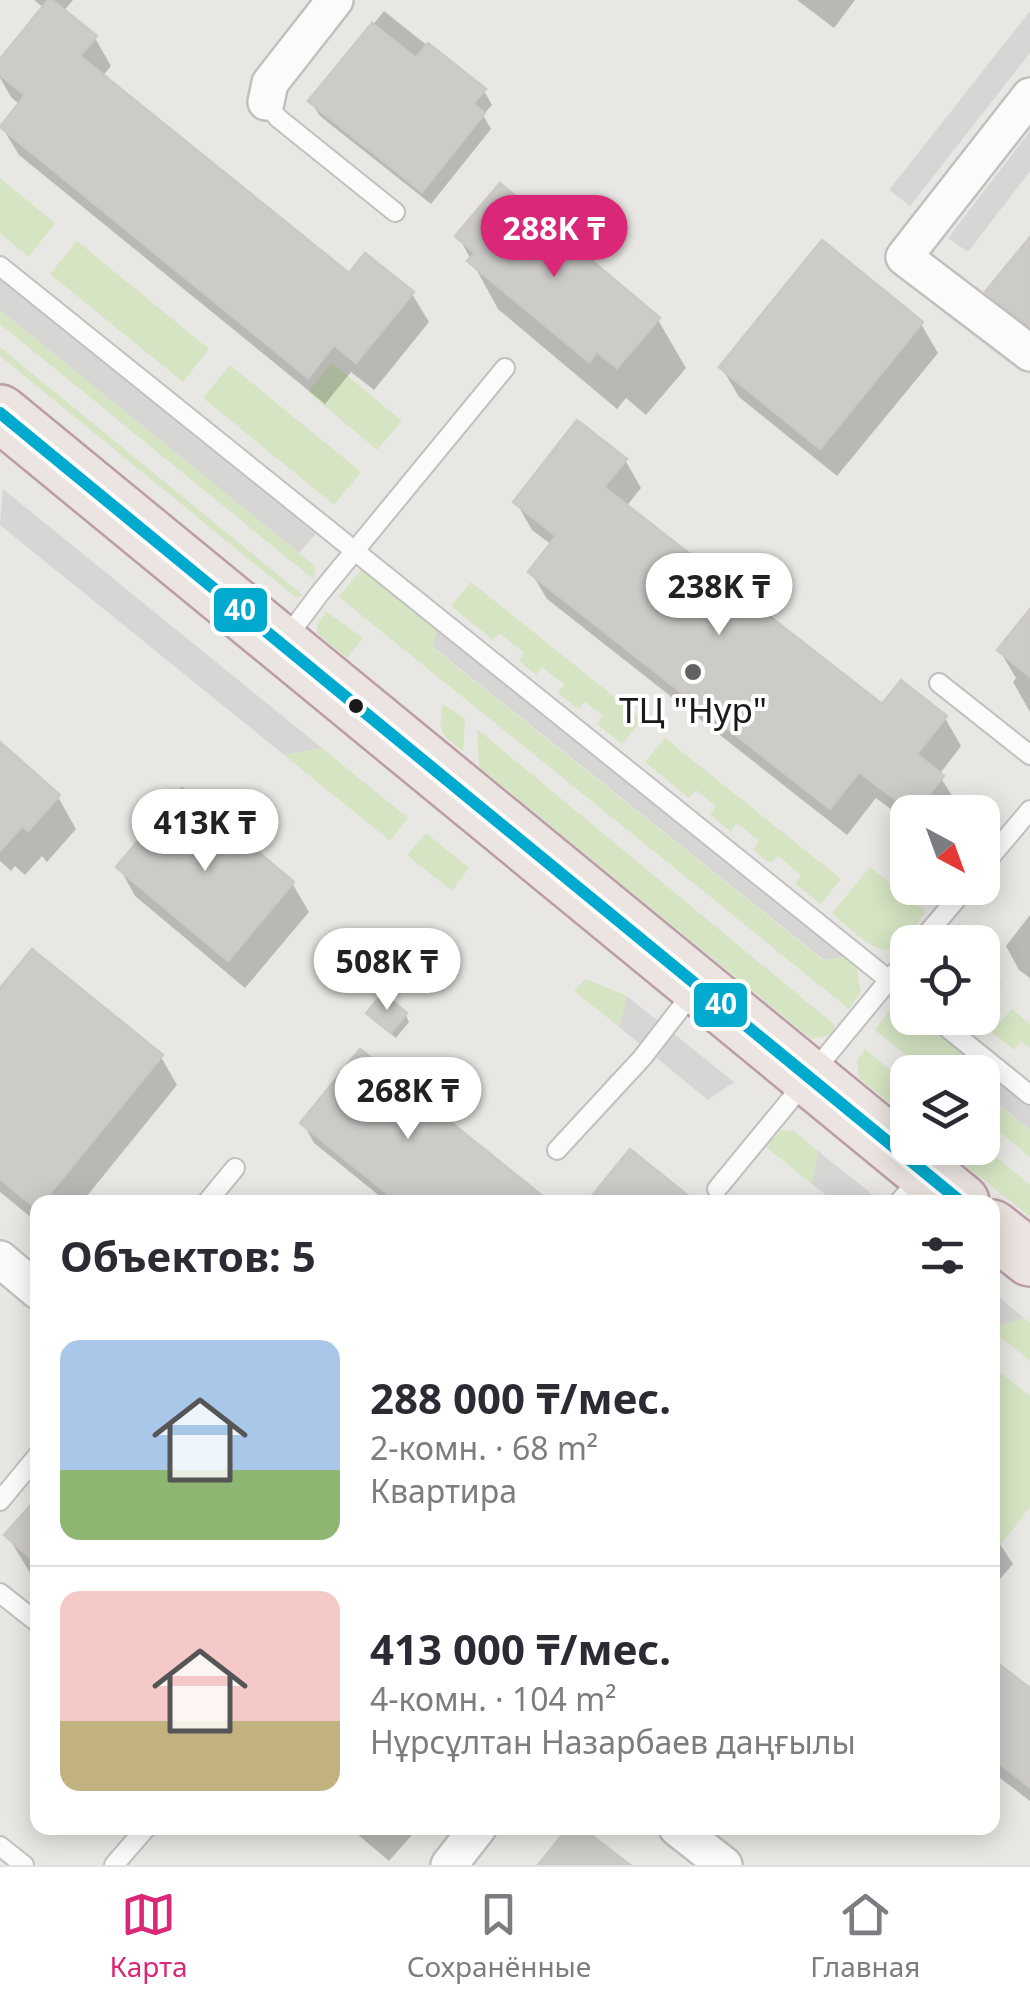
<!DOCTYPE html>
<html lang="ru">
<head>
<meta charset="utf-8">
<style>
	:root { --surface:#fff; --page:#f2f2f3; --text:#2b2b33; --muted:#7c7c81; --line:#e1e1e2; --accent:#db2777 }
	body { margin:0; font-family:"Noto Sans",sans-serif; background:var(--page); color:var(--text); height:100vh; display:flex; flex-direction:column; font-size:38px; white-space:nowrap }
	* { box-sizing:border-box; margin:0 }
	p { font-size:32px; color:var(--muted) }
	.icon { flex:none; width:55px; height:55px; fill:none; stroke:currentColor; stroke-width:2; stroke-linecap:round; stroke-linejoin:round }
	.map { position:relative; flex:1; overflow:hidden }
	.drawer { position:absolute; left:30px; top:1195px; width:970px; height:640px; display:flex; flex-direction:column; background:var(--surface); border-radius:20px; box-shadow:0 5px 25px #0003 }
	.drawer>* { flex:none }
	.needle { width:65px; rotate:139deg }
	.buttons { position:absolute; left:890px; top:795px; display:grid; gap:20px }
	.buttons a { display:grid; place-items:center; width:110px; height:110px; border-radius:20px; background:var(--surface); box-shadow:0 5px 25px #0003; font-size:50px }
	.price { position:absolute; translate:-50% -85px; padding:0 22px; border-radius:35px; background:#fff; color:#222; font-size:32px; line-height:65px; filter:drop-shadow(0 2px 5px #0008) }
	.price::after { content:''; position:absolute; left:50%; top:60px; width:30px; height:22px; margin-left:-15px; background:inherit; clip-path:polygon(0 0,100% 0,50% 100%) }
	.price.on { background:var(--accent); color:#fff }
	ul { padding:0; list-style:none }
	li { display:flex; align-items:center; gap:30px; height:250px; padding:0 30px }
	li+li { border-top:2px solid var(--line) }
	li span { display:grid; place-items:center; flex:none; width:280px; height:200px; border-radius:20px; color:#555 }
	li>.icon { margin-inline-start:auto }
	span .icon { width:120px; height:120px; fill:#fffc; stroke-width:1 }
	li b { font-size:42px }
	h2 { display:flex; justify-content:space-between; align-items:center; height:120px; padding:0 30px; font-size:42px }
	.tabs { display:flex; justify-content:space-around; align-items:center; height:140px; border-top:2px solid var(--line); background:var(--surface); font-size:28px; color:var(--muted) }
	.tabs a { display:grid; justify-items:center; gap:5px }
	.tabs .on { color:var(--accent) }
	.map>svg:first-child { display:block }
</style>
</head>
<body>
<div class="map">
<svg width="1030" height="1865" viewBox="0 0 1030 1865">
	<rect width="100%" height="100%" fill="#e9e7e3"/>
	<path fill="#d7d6d4" d="M 1030,11 L 1030,53 L 910,206 L 889,190 Z
		M 1030,131 L 1030,171 L 968,252 L 948,238 Z
		M 0,279 L 316,534 L 299,553 L 0,310 Z
		M 3,489 L 322,748 L 284,755 L 0,525 Z
		M 438,625 L 846,957 L 824,960 L 433,647 Z
		M 627,996 L 734,1082 L 708,1100 L 619,1027 Z
		M 969,1057 L 1030,1107 L 1030,1130 L 983,1091 L 982,1072 L 968,1072 Z
		M 818,1151 L 882,1202 L 835,1202 L 812,1184 Z
		M 993,1292 L 1024,1318 L 993,1327 Z"/>
	<path fill="#d5e5c3" d="M 0,178 L 55,223 L 29,257 L 0,233 Z
		M 77,241 L 209,349 L 183,382 L 50,274 Z
		M 0,310 L 316,567 L 313,579 L 0,324 Z
		M 0,347 L 304,596 L 295,597 L 0,356 Z
		M 332,363 L 402,421 L 377,450 L 308,392 Z
		M 230,365 L 361,472 L 334,505 L 203,398 Z
		M 364,566 L 438,625 L 433,648 L 823,960 L 846,957 L 856,965 L 861,992 L 849,1009 L 339,597 Z
		M 471,582 L 642,719 L 622,744 L 597,724 L 603,716 L 585,702 L 578,709 L 558,693 L 564,684 L 542,667 L 536,675 L 519,661 L 524,653 L 499,633 L 493,640 L 451,606 Z
		M 327,612 L 363,638 L 347,658 L 317,633 L 317,624 Z
		M 443,704 L 465,719 L 463,751 C 441,734 437,733 443,704 Z
		M 477,729 L 836,1026 L 829,1035 L 811,1039 L 479,767 Z
		M 665,738 L 841,879 L 821,904 L 795,884 L 801,875 L 778,856 L 770,863 L 753,850 L 759,841 L 737,823 L 731,832 L 710,814 L 716,806 L 696,790 L 689,798 L 645,762 Z
		M 322,748 L 408,818 L 390,841 L 284,755 Z
		M 426,833 L 469,868 L 452,891 L 407,855 Z
		M 870,867 L 926,912 C 916,923 905,942 893,948 C 876,957 845,924 832,913 Z
		M 983,967 L 1002,983 L 983,1015 Z
		M 586,979 L 627,996 L 619,1027 L 574,991 Z
		M 907,1008 L 908,1018 L 920,1018 L 969,1057 L 968,1072 L 927,1072 L 875,1030 L 889,1011 Z
		M 1012,1009 L 1030,1024 L 1030,1048 L 1021,1041 L 1014,1050 L 991,1032 Z
		M 865,1049 L 907,1084 L 907,1117 L 859,1078 L 857,1060 Z
		M 982,1091 L 1030,1130 L 1030,1157 L 983,1118 Z
		M 782,1130 L 794,1131 L 818,1151 L 812,1184 L 765,1146 Z
		M 983,1146 L 1030,1185 L 1030,1217 L 944,1148 Z
		M 1024,1318 L 1030,1323 L 1030,1361 L 993,1331 L 993,1327 Z
		M 992,1366 L 1030,1396 L 1030,1507 L 993,1555 Z"/>
	<path fill="#0003" d="M 34,0 L 73,0 L 63,12 L 95,38 L 111,66 L 102,77 L 349,277 L 412,294 L 429,322 L 374,390 L 351,372 L 325,404 L 19,155 L 2,127 L 20,105 L 11,97 L 0,78 L 0,63 L 44,8 Z
		M 797,0 L 855,0 L 834,28 Z
		M 384,11 L 484,91 L 492,105 L 483,115 L 491,129 L 431,204 L 320,116 L 311,102 Z
		M 458,236 L 658,320 L 686,368 L 646,415 L 626,398 L 617,409 L 498,309 Z
		M 1030,241 L 1030,338 L 1003,318 L 988,293 Z
		M 921,324 L 938,353 L 837,476 L 739,397 L 722,368 Z
		M 625,460 L 641,488 L 626,507 L 883,707 L 945,718 L 961,746 L 939,775 L 958,805 L 953,812 L 908,812 L 908,822 L 876,798 L 847,835 L 547,599 L 531,572 L 552,545 L 532,530 L 516,502 Z
		M 1030,613 L 1030,712 L 1013,682 L 1016,678 L 1000,651 Z
		M 0,745 L 58,797 L 76,829 L 47,862 L 42,856 L 25,875 L 15,866 L 11,871 L 0,861 Z
		M 119,867 L 292,883 L 309,912 L 245,988 L 135,896 Z
		M 1030,915 L 1030,978 L 1019,970 L 1006,946 Z
		M 0,992 L 161,1057 L 177,1085 L 82,1202 L 38,1202 L 38,1223 L 0,1192 Z
		M 383,997 L 406,1015 L 409,1022 L 396,1038 L 373,1020 L 369,1013 Z
		M 360,1052 L 546,1202 L 387,1202 L 314,1143 L 303,1123 Z
		M 631,1153 L 692,1202 L 590,1202 Z
		M 38,1500 L 38,1586 L 7,1535 Z
		M 992,1532 L 1013,1564 L 992,1588 Z
		M 992,1662 L 1030,1691 L 1030,1801 L 992,1772 Z
		M 350,1828 L 418,1828 L 389,1861 Z"/>
	<path fill="#cdcbc8" stroke="#ccc9c5" stroke-width="2.5" d="M 48,0 L 52,0 L 97,36 L 80,56 L 349,273 L 365,253 L 414,292 L 356,363 L 334,345 L 308,378 L 0,127 L 25,95 L 0,75 L 0,59 Z
		M 372,23 L 416,58 L 428,43 L 486,89 L 473,104 L 485,113 L 422,192 L 308,101 Z
		M 500,183 L 660,318 L 617,368 L 597,352 L 589,362 L 467,261 L 475,253 L 455,236 Z
		M 1030,237 L 1030,326 L 985,292 Z
		M 822,240 L 923,322 L 820,449 L 719,367 Z
		M 577,420 L 627,459 L 604,487 L 882,704 L 901,680 L 947,716 L 917,754 L 944,776 L 915,812 L 912,812 L 859,772 L 830,809 L 528,572 L 556,536 L 513,502 Z
		M 1030,609 L 1030,677 L 997,650 Z
		M 0,742 L 60,795 L 28,831 L 22,826 L 0,851 Z
		M 182,788 L 294,882 L 228,961 L 116,867 Z
		M 32,949 L 163,1055 L 43,1202 L 38,1202 L 37,1209 L 0,1179 L 0,988 Z
		M 383,993 L 407,1013 L 391,1033 L 366,1013 Z
		M 360,1049 L 550,1202 L 398,1202 L 300,1123 Z
		M 630,1149 L 696,1202 L 587,1202 Z
		M 38,1497 L 38,1565 L 4,1535 Z
		M 992,1659 L 1030,1688 L 1030,1787 L 992,1758 Z
		M 568,1828 L 582,1828 L 630,1865 L 538,1865 Z"/>
	<g fill="none" stroke-linecap="round" stroke-linejoin="round">
		<defs>
			<path id="service" d="M 266,102 L 278,118 L 395,212
				M 0,266 L 889,980 L 717,1189
				M 284,641 L 320,593 L 505,368
				M 939,683 L 1030,755
				M 982,867 L 1030,810
				M 920,942 L 966,888
				M 908,958 L 889,980 L 908,995
				M 935,1018 L 1030,1095
				M 557,1150 L 642,1058 L 694,991
				M 207,1202 L 235,1168
				M 899,1202 L 921,1177
				M 0,1501 L 38,1455
				M 0,1593 L 38,1623
				M 0,1846 L 24,1865
				M 114,1865 L 146,1828"/>
			<path id="minor" d="M 1030,96 L 904,257 L 1030,353
				M 266,102 L 270,83 L 335,0
				M 0,1259 L 38,1291
				M 677,1828 L 724,1865
				M 449,1865 L 478,1828"/>
			<path id="trunk" d="M 0,413 L 961,1202
				M 992,1228 L 1030,1258"/>
		</defs>
		<use href="#service" stroke="#c1c0bf" stroke-width="22"/>
		<use href="#minor" stroke="#c1c0bf" stroke-width="40"/>
		<use href="#trunk" stroke="#bb9da5" stroke-width="60"/>
		<use href="#service" stroke="#fcfbfb" stroke-width="18"/>
		<use href="#minor" stroke="#fcfbfb" stroke-width="35"/>
		<use href="#trunk" stroke="#ebe4e0" stroke-width="55"/>
		<defs>
			<path id="bus-1" d="M 0,413 L 961,1202"/>
		</defs>
		<use href="#bus-1" stroke="#fff" stroke-width="20"/>
		<use href="#bus-1" stroke="#00a9ce" stroke-width="12"/>
	</g>
	<circle fill="#626260" stroke="#fff" stroke-width="4" cx="693" cy="672" r="10"/>
	<circle fill="#1a1a1a" stroke="#fff" stroke-width="4" cx="356" cy="706" r="9"/>
	<g text-anchor="middle" dominant-baseline="central" stroke-width="8" stroke-linejoin="round" paint-order="stroke">
		<g font-size="35" fill="#1a1a1a" stroke="#fff">
			<text x="693" y="709">ТЦ "Нур"</text>
		</g>
	</g>
	<g stroke="#fff" stroke-width="4">
		<rect x="212" y="586" width="57" height="48" rx="10" fill="#00a9ce"/>
		<rect x="692" y="981" width="57" height="48" rx="10" fill="#00a9ce"/>
	</g>
	<g font-size="28" text-anchor="middle" font-weight="bold" fill="#fff">
		<text x="240" y="620">40</text>
		<text x="721" y="1014">40</text>
	</g>
</svg>
<div class="buttons">
<a><svg class="needle" viewBox="-14 -14 28 28"><path d="M0-13l5 13h-10z" fill="#e53935"/><path d="M0 13l5-13h-10z" fill="#7c7c81"/></svg></a>
<a><svg class="icon" aria-label="locate" viewBox="0 0 24 24"><circle cx="12" cy="12" r="6"/><path d="M12 2v4M12 18v4M2 12h4M18 12h4"/></svg></a>
<a><svg class="icon" aria-label="layers" viewBox="0 0 24 24"><path d="M12 4l9 5-9 5-9-5zM3 14l9 5 9-5"/></svg></a>
</div>
<b class="price on" style="left:554px;top:280px">288K ₸</b>
<b class="price" style="left:719px;top:638px">238K ₸</b>
<b class="price" style="left:205px;top:874px">413K ₸</b>
<b class="price" style="left:387px;top:1013px">508K ₸</b>
<b class="price" style="left:408px;top:1142px">268K ₸</b>
<section class="drawer">
<h2>Объектов: 5<svg class="icon" aria-label="filters" viewBox="0 0 24 24"><path d="M4 7h16M4 17h16"/><circle cx="9" cy="7" r="2"/><circle cx="15" cy="17" r="2"/></svg></h2>
<ul>
<li><span style="background:linear-gradient(#a9c7e8 65%,#8fb573 0)"><svg class="icon" aria-label="home" viewBox="0 0 24 24"><path d="M3 11l9-7 9 7M6 9v11h12V9"/></svg></span><div><b>288 000 ₸/мес.</b><p>2-комн. · 68 m²</p><p>Квартира</p></div></li>
<li><span style="background:linear-gradient(#f6c9c9 65%,#c2b280 0)"><svg class="icon" aria-label="home" viewBox="0 0 24 24"><path d="M3 11l9-7 9 7M6 9v11h12V9"/></svg></span><div><b>413 000 ₸/мес.</b><p>4-комн. · 104 m²</p><p>Нұрсұлтан Назарбаев даңғылы</p></div></li>
</ul>
</section>
</div>
<nav class="tabs">
<a class="on"><svg class="icon" aria-label="map" viewBox="0 0 24 24"><path d="M3 6l6-2 6 2 6-2v14l-6 2-6-2-6 2zM9 4v14M15 6v14"/></svg>Карта</a>
<a><svg class="icon" aria-label="saved" viewBox="0 0 24 24"><path d="M7 4h10v16l-5-4-5 4z"/></svg>Сохранённые</a>
<a><svg class="icon" aria-label="home" viewBox="0 0 24 24"><path d="M3 11l9-7 9 7M6 9v11h12V9"/></svg>Главная</a>
</nav>
</body>
</html>
